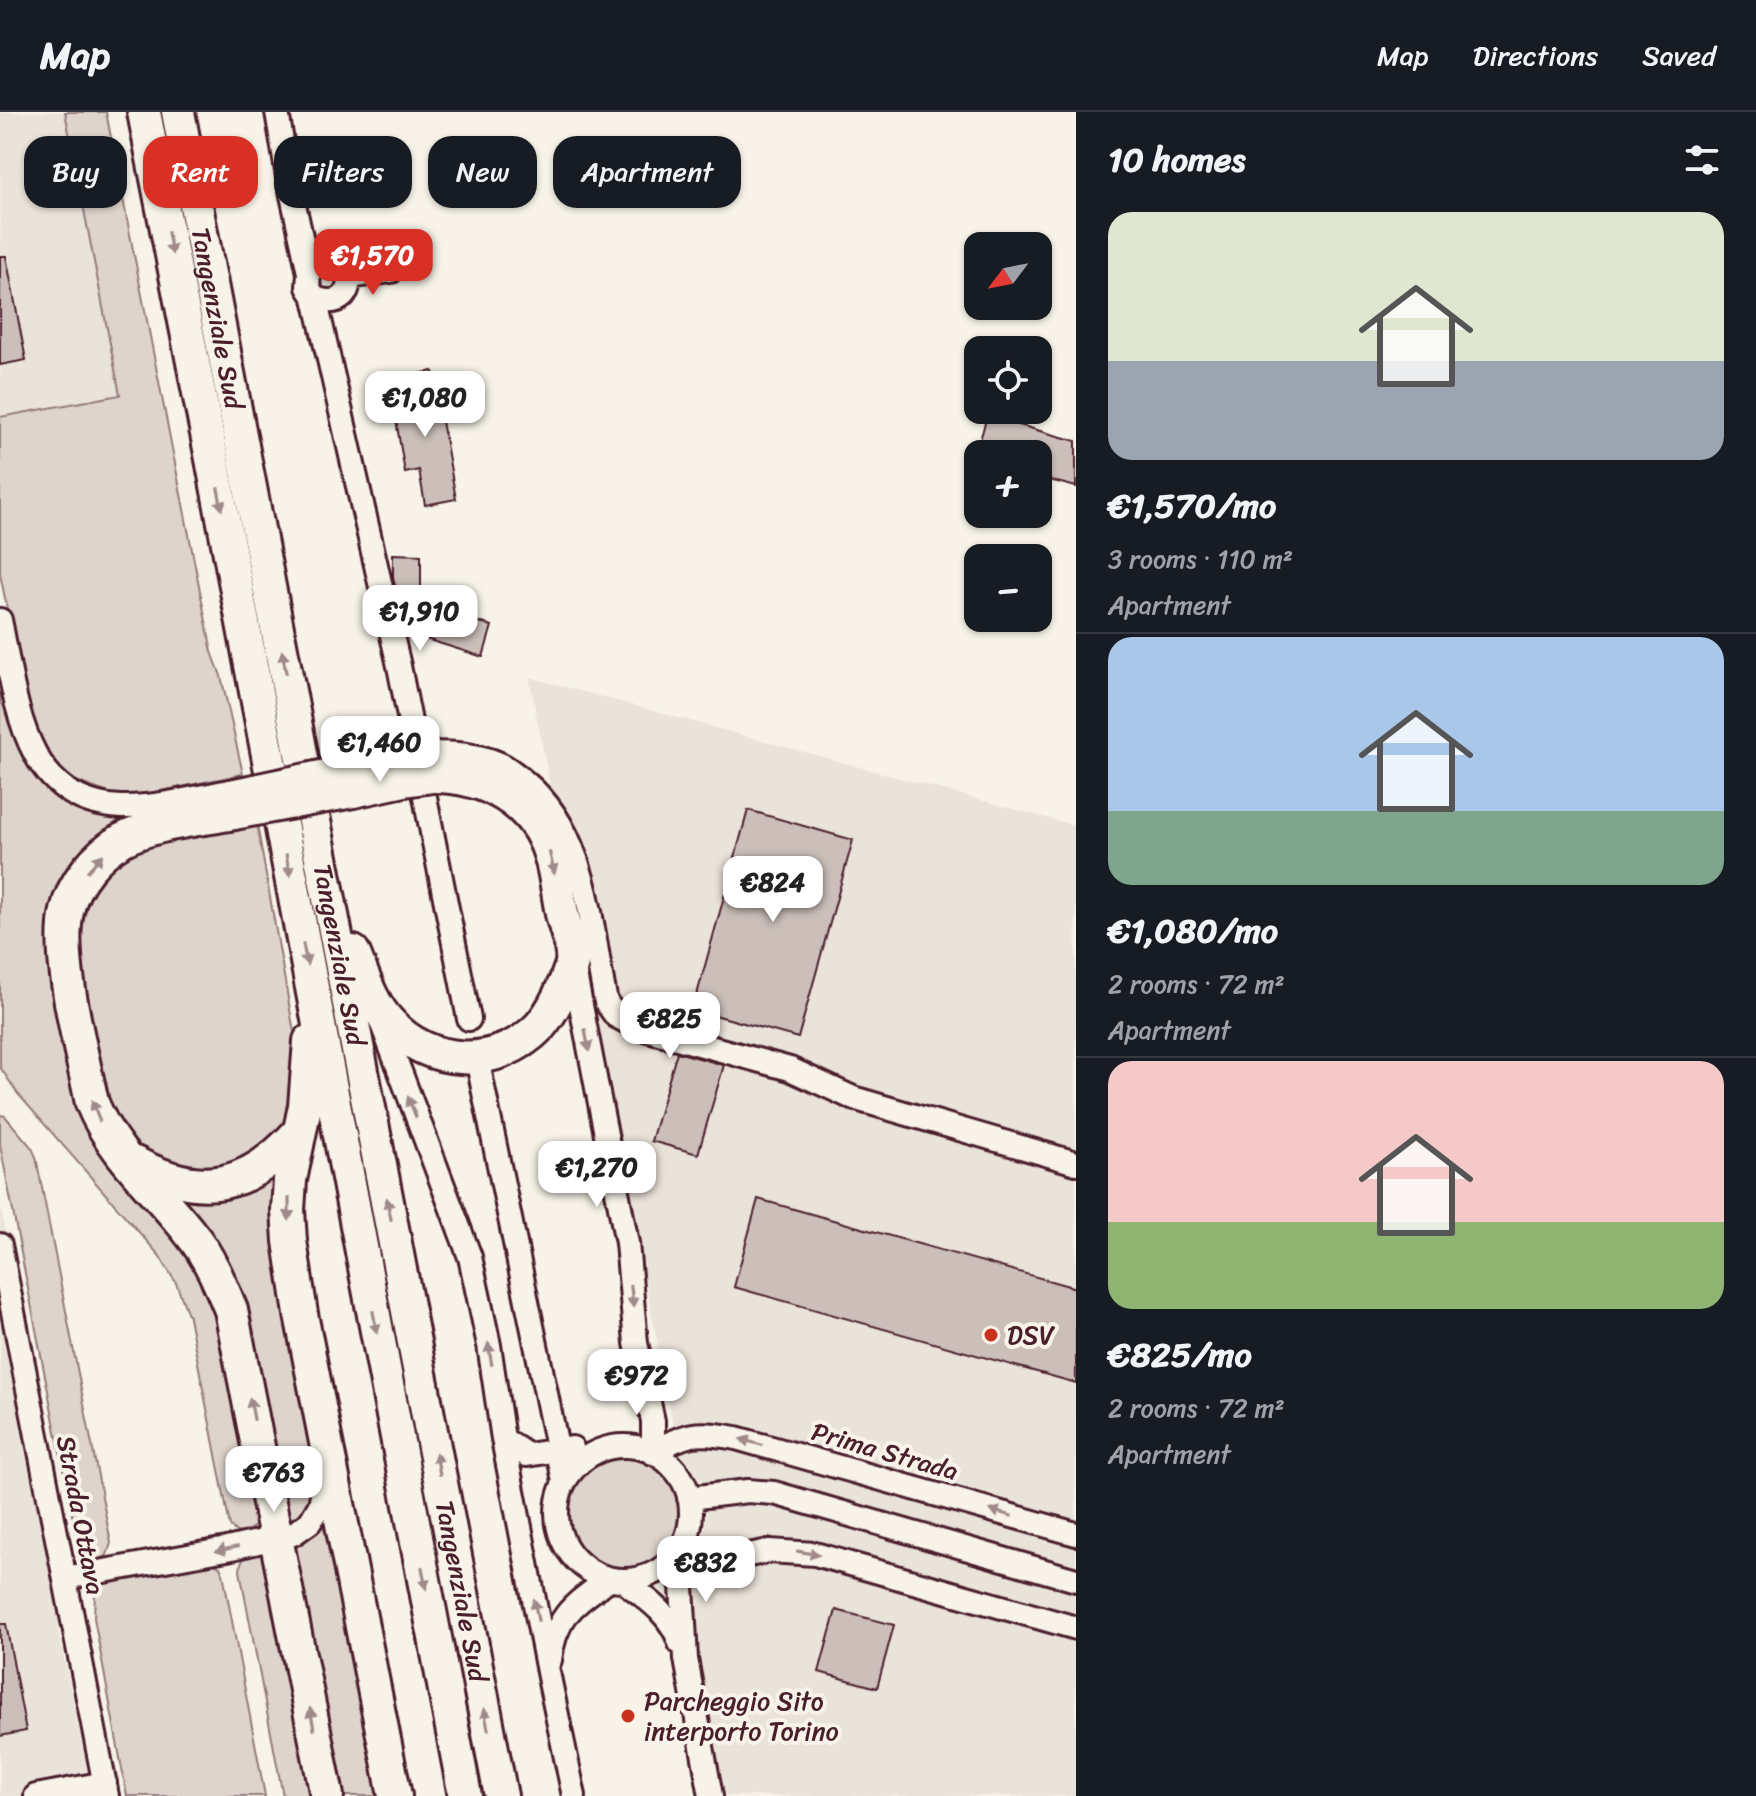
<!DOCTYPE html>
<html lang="en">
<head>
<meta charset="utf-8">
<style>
	:root { --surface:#171b24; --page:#20242c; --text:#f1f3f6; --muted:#9ea1a6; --line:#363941; --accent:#d93025 }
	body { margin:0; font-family:Sriracha,sans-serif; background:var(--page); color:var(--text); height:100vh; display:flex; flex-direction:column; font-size:30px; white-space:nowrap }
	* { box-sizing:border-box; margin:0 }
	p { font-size:26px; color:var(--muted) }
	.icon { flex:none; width:44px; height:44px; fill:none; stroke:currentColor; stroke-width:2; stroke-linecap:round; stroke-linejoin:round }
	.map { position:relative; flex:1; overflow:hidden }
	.sheet { display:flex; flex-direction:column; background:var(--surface); width:680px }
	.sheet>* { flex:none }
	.banner { position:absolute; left:24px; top:24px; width:760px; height:72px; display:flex; gap:16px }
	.needle { width:52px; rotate:238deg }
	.fabs { position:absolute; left:964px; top:120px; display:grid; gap:16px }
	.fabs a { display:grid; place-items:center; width:88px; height:88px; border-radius:16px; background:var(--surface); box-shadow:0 2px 6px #0004; font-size:40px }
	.price { position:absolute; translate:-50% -68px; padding:0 18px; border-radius:16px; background:#fff; color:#222; font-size:26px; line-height:52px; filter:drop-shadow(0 2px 4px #0008) }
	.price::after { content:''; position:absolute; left:50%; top:48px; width:24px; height:18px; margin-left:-12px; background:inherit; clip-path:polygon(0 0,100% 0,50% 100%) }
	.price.selected { background:var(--accent); color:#fff }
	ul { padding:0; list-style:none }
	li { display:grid; align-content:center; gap:16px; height:424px; padding:0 32px }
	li+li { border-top:2px solid var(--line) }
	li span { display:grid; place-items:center; height:248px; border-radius:24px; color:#555 }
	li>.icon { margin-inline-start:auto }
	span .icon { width:144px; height:144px; fill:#fffc; stroke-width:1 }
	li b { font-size:34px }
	h2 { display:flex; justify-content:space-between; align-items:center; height:96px; padding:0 32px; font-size:34px }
	.tag { padding:0 28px; border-radius:24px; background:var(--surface); box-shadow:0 2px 6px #0004; font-size:28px; line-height:72px }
	.tag.selected { background:var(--accent); color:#fff }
	header { display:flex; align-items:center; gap:48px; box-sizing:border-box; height:112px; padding:0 40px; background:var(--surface); border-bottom:2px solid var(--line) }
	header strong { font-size:38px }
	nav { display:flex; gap:44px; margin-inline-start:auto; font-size:28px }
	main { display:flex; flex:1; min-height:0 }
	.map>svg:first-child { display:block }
</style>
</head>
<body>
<header>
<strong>Map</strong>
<nav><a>Map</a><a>Directions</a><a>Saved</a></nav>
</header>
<main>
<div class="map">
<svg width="1076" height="1684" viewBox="0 0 1076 1684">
	<rect width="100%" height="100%" fill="#f7f3e8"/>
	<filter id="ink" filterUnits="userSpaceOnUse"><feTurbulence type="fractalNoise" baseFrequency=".0125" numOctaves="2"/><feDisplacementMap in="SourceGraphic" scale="16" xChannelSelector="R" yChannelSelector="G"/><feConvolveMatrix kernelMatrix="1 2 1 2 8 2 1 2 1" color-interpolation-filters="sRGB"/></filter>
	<g filter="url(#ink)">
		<path fill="#eae3da" d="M 0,0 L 65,0 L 121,283 L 0,305 Z
			M 529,565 L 1076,714 L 1076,1684 L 726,1684 L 687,1484 L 694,1468 L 695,1444 L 704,1423 L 707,1400 L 702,1370 L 678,1338 Z
			M 0,1090 L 63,1457 L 58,1517 L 93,1684 L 0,1684 Z"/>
		<path fill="#ded4cc" stroke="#947a7c" stroke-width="2" d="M 65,0 L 106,0 L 212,540 L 221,564 L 243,662 L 147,682 L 111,682 L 73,668 L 59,657 L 47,641 L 30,608 L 0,462 L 0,305 L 120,283 Z
			M 0,553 L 16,625 L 37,662 L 149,703 L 73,760 L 83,991 L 209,1167 L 261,1410 L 244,1421 L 236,1420 L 230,1414 L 189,1205 L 176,1171 L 159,1143 L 18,982 L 0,955 Z
			M 256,707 L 299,948 L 300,964 L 281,1026 L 225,1060 L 148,1048 L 104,1001 L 72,836 L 82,783 L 127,737 Z
			M 0,1003 L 5,1004 L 32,1036 L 36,1045 L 111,1431 L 107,1443 L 101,1448 L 87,1448 L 79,1438 L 0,1033 Z
			M 272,1059 L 295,1264 L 316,1371 L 312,1395 L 284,1416 L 247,1223 L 175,1079 Z
			M565 1402a57 57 0 1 1 114 0a57 57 0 1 1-114 0Z
			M 326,1401 L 384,1684 L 336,1684 L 288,1432 C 308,1427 315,1418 326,1401 Z
			M 262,1439 L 317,1684 L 283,1684 L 240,1459 L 241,1451 L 248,1441 Z
			M 209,1449 L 220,1455 L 223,1461 L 265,1684 L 127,1684 L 94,1506 L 95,1480 L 109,1467 Z"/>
		<path fill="#ccbfb9" stroke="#4a1f2b" stroke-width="2" d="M 0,144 L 6,144 L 26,248 L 0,253 Z
			M 433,259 L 456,387 L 425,393 L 419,358 L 405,361 L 395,302 L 408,300 L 402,265 Z
			M 987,304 L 1076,329 L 1076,375 L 1038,365 L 1038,342 L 976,342 Z
			M 393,442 L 421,443 L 421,496 L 400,496 L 393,465 Z
			M 435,497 L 492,514 L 483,545 L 426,527 Z
			M 748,698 L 853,728 L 798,926 L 693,897 Z
			M 677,940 L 724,953 L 698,1042 L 651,1029 Z
			M 758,1087 L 1076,1176 L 1076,1271 L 734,1175 Z
			M 836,1498 L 894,1513 L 877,1576 L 819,1560 Z
			M 0,1512 L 6,1512 L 26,1619 L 0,1624 Z"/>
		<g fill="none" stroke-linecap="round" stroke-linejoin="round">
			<defs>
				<path id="minor" d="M 277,0 L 288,65 L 309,161
					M 349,165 L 391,159
					M 315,186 C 368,206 352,118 309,161 L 308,175 L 315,186 L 399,554 L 469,907
					M 0,508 C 16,584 20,690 121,695 C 157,696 195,685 230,679
					M 428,641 C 453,641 477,642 500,652 C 509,656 518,664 525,670 C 589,723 590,814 606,890 L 616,904 L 637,915 L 790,957 L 853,986 L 1076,1051
					M 349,654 L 401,644
					M 573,852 L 627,1131 L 636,1231 L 653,1309 L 653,1341
					M 379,904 L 470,1145 L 489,1233 L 503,1327 L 549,1565 L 574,1684
					M 479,956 L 564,1369
					M 0,1133 L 107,1684
					M 503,1327 L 527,1343 L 572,1336
					M557 1401a67 67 0 1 1 134 0a67 67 0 1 1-134 0Z
					M 653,1341 C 685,1320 699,1319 736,1326 L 1076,1422
					M 689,1386 L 748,1379 L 774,1381 L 1076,1468
					M 677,1442 L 703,1452 L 769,1439 L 815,1442 L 1076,1516
					M 672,1448 L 682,1474 L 686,1547 L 711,1684
					M 65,1466 L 227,1437 L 293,1422 L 310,1410 L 320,1393 L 322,1383 L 317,1357
					M 622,1468 C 646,1486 671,1502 680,1531
					M 550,1548 C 555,1503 575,1492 609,1467
					M 36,1684 L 105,1671"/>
				<g id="highway">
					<path d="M 144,0 L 212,347 L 465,1684"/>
					<path id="s1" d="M 178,0 L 501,1684"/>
					<path d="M 353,679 L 404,668"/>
					<path d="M 234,701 C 198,708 154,711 122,728 C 97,742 73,770 67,799 C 56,847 82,940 92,991 C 112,1041 157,1079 190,1121 C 209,1144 220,1171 231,1198 L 327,1684"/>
					<path d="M 353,840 C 363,863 371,891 389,910 C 428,955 498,958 540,914 C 553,899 565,874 571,855 C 576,841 565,816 562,802 C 558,782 556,761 550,742 C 534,689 484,664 433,664"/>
					<path d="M 310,929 L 305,994 L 290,1068 L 288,1098 L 290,1129 L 301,1202 L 395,1684"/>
					<path d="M 135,1051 C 202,1087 249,1076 299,1020"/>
				</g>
			</defs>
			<use href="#minor" stroke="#4a1f2b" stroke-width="28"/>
			<use href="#highway" stroke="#4a1f2b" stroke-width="38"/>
			<use href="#minor" stroke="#f7f3e8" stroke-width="22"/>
			<use href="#highway" stroke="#f7f3e8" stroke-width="32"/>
			<defs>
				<path id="minor-bridge" d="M 401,644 L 428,641
					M 230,679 L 349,654"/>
				<path id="highway-bridge" d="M 404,668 L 433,664
					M 234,701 L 353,679"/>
			</defs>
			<use href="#minor-bridge" stroke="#4a1f2b" stroke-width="28" stroke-linecap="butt"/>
			<use href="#highway-bridge" stroke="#4a1f2b" stroke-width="38" stroke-linecap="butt"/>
			<use href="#minor-bridge" stroke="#f7f3e8" stroke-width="22"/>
			<use href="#highway-bridge" stroke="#f7f3e8" stroke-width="32"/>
		</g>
		<defs><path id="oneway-solid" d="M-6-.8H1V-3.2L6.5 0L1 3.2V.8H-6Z" transform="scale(2)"/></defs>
		<g fill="#a0898a">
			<use href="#oneway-solid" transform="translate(170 131) rotate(79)"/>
			<use href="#oneway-solid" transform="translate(220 387) rotate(79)"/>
			<use href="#oneway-solid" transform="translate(284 550) rotate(-101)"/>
			<use href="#oneway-solid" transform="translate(95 751) rotate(-48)"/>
			<use href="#oneway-solid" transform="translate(552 751) rotate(77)"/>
			<use href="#oneway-solid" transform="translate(288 753) rotate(80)"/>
			<use href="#oneway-solid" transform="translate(305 842) rotate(79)"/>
			<use href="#oneway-solid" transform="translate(587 928) rotate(79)"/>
			<use href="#oneway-solid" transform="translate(412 995) rotate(-112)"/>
			<use href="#oneway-solid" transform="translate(96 999) rotate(-110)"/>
			<use href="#oneway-solid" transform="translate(289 1097) rotate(90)"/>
			<use href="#oneway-solid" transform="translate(389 1097) rotate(-101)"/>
			<use href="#oneway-solid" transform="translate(632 1184) rotate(84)"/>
			<use href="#oneway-solid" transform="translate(375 1210) rotate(79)"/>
			<use href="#oneway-solid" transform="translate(490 1242) rotate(-99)"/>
			<use href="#oneway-solid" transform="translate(252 1297) rotate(-101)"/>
			<use href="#oneway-solid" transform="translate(751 1330) rotate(-164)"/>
			<use href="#oneway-solid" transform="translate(438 1352) rotate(-101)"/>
			<use href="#oneway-solid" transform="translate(1001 1401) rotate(-164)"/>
			<use href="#oneway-solid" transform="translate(227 1437) rotate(168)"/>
			<use href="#oneway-solid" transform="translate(808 1441) rotate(10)"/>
			<use href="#oneway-solid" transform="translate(424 1466) rotate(79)"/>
			<use href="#oneway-solid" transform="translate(536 1498) rotate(-101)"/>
			<use href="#oneway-solid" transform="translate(312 1607) rotate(-101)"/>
			<use href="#oneway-solid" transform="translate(486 1607) rotate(-101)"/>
		</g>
	</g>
	<g fill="#c8321e" stroke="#f7f3e8" stroke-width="3">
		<circle cx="991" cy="1223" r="8"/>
		<circle cx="628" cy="1604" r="8"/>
	</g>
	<g text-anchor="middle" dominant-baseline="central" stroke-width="8" stroke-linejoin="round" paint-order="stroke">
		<g font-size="26" fill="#4a1f2b" stroke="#f7f3e8">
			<text stroke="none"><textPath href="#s1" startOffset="210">Tangenziale Sud</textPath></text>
			<text stroke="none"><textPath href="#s1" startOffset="858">Tangenziale Sud</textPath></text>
			<text transform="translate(885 1339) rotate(16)">Prima Strada</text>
			<text transform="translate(81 1403) rotate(79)">Strada Ottava</text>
			<text stroke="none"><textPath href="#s1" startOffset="1506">Tangenziale Sud</textPath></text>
		</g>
		<g font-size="26" fill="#4a1f2b" stroke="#f7f3e8" text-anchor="start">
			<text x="1007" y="1223">DSV</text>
			<text x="644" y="1589">Parcheggio Sito<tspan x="644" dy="30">interporto Torino</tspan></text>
		</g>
	</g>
</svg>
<div class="fabs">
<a><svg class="needle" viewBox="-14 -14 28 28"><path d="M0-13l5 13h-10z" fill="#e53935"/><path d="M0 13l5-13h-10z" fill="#9ea1a6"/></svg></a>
<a><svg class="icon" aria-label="locate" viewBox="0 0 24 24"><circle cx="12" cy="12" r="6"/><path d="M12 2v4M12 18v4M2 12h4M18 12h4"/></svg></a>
<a>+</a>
<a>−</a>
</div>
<b class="price selected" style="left:373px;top:185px">€1,570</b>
<b class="price" style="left:425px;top:327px">€1,080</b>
<b class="price" style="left:420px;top:541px">€1,910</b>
<b class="price" style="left:380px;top:672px">€1,460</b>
<b class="price" style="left:773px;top:812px">€824</b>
<b class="price" style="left:670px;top:948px">€825</b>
<b class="price" style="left:597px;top:1097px">€1,270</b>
<b class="price" style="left:637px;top:1305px">€972</b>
<b class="price" style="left:274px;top:1402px">€763</b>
<b class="price" style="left:706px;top:1492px">€832</b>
<div class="banner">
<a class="tag">Buy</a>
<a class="tag selected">Rent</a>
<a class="tag">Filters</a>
<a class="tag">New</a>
<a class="tag">Apartment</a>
</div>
</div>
<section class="sheet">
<h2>10 homes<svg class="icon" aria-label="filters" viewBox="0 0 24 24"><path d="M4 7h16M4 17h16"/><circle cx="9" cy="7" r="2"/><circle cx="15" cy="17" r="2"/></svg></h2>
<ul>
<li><span style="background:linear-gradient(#dfe7d0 60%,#9aa5b1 0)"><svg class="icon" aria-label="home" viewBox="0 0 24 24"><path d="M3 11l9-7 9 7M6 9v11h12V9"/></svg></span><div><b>€1,570/mo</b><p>3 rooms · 110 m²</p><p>Apartment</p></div></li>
<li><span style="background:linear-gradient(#a9c7e8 70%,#7fa58c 0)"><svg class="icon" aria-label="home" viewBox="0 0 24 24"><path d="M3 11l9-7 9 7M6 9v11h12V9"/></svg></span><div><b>€1,080/mo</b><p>2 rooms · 72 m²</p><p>Apartment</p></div></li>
<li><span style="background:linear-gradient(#f6c9c9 65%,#8fb573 0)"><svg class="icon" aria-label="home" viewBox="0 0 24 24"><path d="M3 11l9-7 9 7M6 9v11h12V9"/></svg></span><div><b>€825/mo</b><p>2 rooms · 72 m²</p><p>Apartment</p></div></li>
</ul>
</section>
</main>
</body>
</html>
